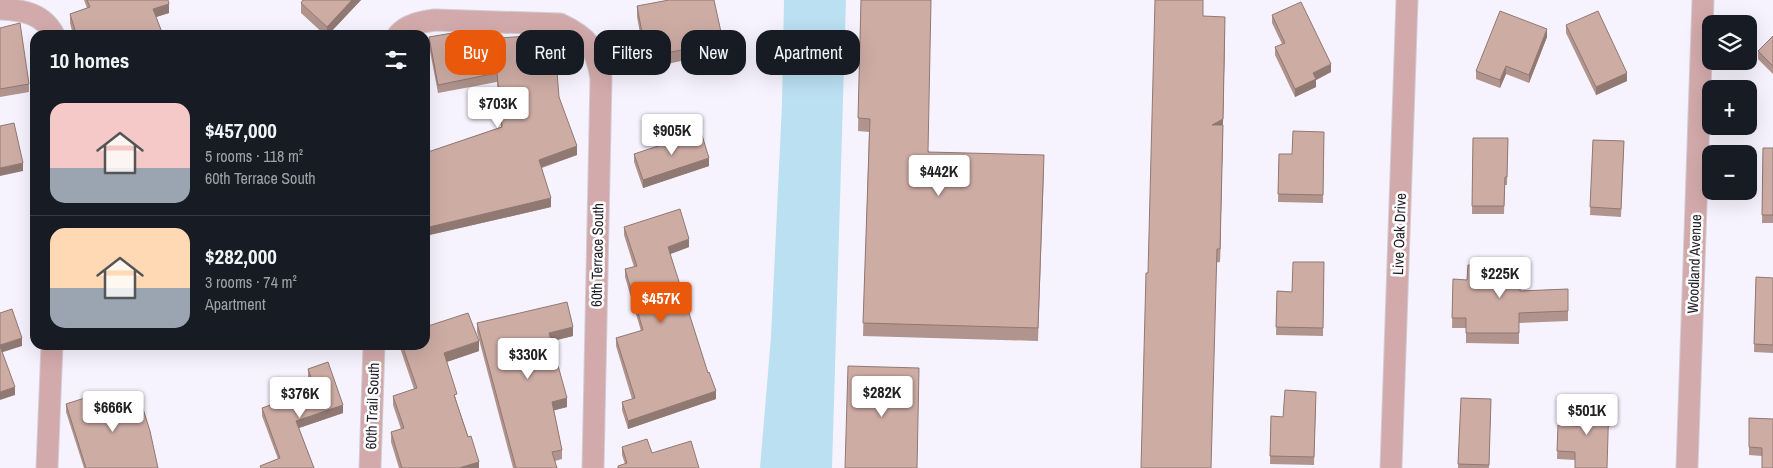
<!DOCTYPE html>
<html lang="en">
<head>
<meta charset="utf-8">
<style>
	:root { --surface:#171b24; --page:#242831; --text:#f1f3f6; --muted:#9ea1a6; --line:#363941; --accent:#ea580c }
	body { margin:0; font-family:"Archivo Narrow",sans-serif; background:var(--page); color:var(--text); height:100vh; display:flex; flex-direction:column; font-size:19px; white-space:nowrap }
	* { box-sizing:border-box; margin:0 }
	p { font-size:16px; color:var(--muted) }
	.icon { flex:none; width:28px; height:28px; fill:none; stroke:currentColor; stroke-width:2; stroke-linecap:round; stroke-linejoin:round }
	.map { position:relative; flex:1; overflow:hidden }
	.details { position:absolute; left:30px; top:30px; width:400px; height:320px; display:flex; flex-direction:column; background:var(--surface); border-radius:15px; box-shadow:0 5px 20px #0002 }
	.details>* { flex:none }
	.guide { position:absolute; left:445px; top:30px; width:475px; height:45px; display:flex; gap:10px }
	.buttons { position:absolute; left:1702px; top:15px; display:grid; gap:10px }
	.buttons a { display:grid; place-items:center; width:55px; height:55px; border-radius:10px; background:var(--surface); box-shadow:0 5px 20px #0002; font-size:25px }
	.price { position:absolute; translate:-50% -42px; padding:0 11px; border-radius:5px; background:#fff; color:#222; font-size:16px; line-height:32px; filter:drop-shadow(0 1px 2px #0008) }
	.price::after { content:''; position:absolute; left:50%; top:30px; width:15px; height:11px; margin-left:-8px; background:inherit; clip-path:polygon(0 0,100% 0,50% 100%) }
	.price.selected { background:var(--accent); color:#fff }
	ul { padding:0; list-style:none }
	li { display:flex; align-items:center; gap:15px; height:125px; padding:0 20px }
	li+li { border-top:1px solid var(--line) }
	li span { display:grid; place-items:center; flex:none; width:140px; height:100px; border-radius:15px; color:#555 }
	li>.icon { margin-inline-start:auto }
	span .icon { width:60px; height:60px; fill:#fffc; stroke-width:1 }
	li b { font-size:21px }
	h2 { display:flex; justify-content:space-between; align-items:center; height:60px; padding:0 20px; font-size:21px }
	.chip { padding:0 18px; border-radius:15px; background:var(--surface); box-shadow:0 5px 20px #0002; font-size:18px; line-height:45px }
	.chip.selected { background:var(--accent); color:#fff }
	.map>svg:first-child { display:block }
</style>
</head>
<body>
<div class="map">
<svg width="1773" height="468" viewBox="0 0 1773 468">
	<rect width="100%" height="100%" fill="#f7f3fe"/>
	<path fill="#bae0f2" d="M 784,0 L 846,0 L 832,468 L 760,468 L 771,337 L 782,104 Z"/>
	<g fill="none" stroke-linecap="round" stroke-linejoin="round">
		<defs>
			<path id="minor" d="M 0,9 C 22,10 43,13 54,35
				M 398,35 C 407,24 421,22 435,20 L 560,24 C 588,37 596,48 601,78 L 593,468
				M 47,468 L 52,345
				M 370,468 L 374,345
				M 1391,468 L 1407,0
				M 1687,468 L 1703,0"/>
		</defs>
		<use href="#minor" stroke="#d0cdd7" stroke-width="23"/>
		<use href="#minor" stroke="#d3aaab" stroke-width="21"/>
	</g>
	<path fill="#b0948d" d="M 84,0 L 168,0 L 169,13 L 156,17 L 163,35 L 73,35 L 70,23 L 70,14 L 87,8 Z
		M 303,0 L 361,0 L 328,35 L 325,35 L 301,13 L 301,3 Z
		M 861,0 L 929,152 L 1044,168 L 1038,341 L 863,336 L 869,132 L 858,131 Z
		M 637,6 L 721,32 L 721,43 L 695,49 L 695,58 L 667,64 L 663,45 L 643,49 L 637,17 Z
		M 1272,15 L 1331,72 L 1316,80 L 1316,87 L 1295,97 L 1275,55 L 1275,47 L 1282,44 L 1272,23 Z
		M 1203,16 L 1225,30 L 1220,262 L 1148,273 Z
		M 1566,25 L 1627,81 L 1596,95 L 1566,33 Z
		M 0,28 L 29,84 L 29,92 L 0,97 Z
		M 1773,36 L 1773,74 L 1758,59 L 1758,51 Z
		M 429,37 L 460,41 L 559,97 L 577,155 L 542,168 L 551,207 L 425,236 L 425,153 L 501,127 L 497,82 L 438,93 L 429,46 Z
		M 1547,37 L 1529,83 L 1506,74 L 1500,88 L 1476,79 L 1476,71 Z
		M 1324,132 L 1323,203 L 1278,202 L 1279,154 L 1292,154 Z
		M 1473,138 L 1508,138 L 1507,185 L 1505,185 L 1504,214 L 1472,214 Z
		M 1593,140 L 1624,141 L 1621,217 L 1590,215 Z
		M 1763,148 L 1773,148 L 1773,223 L 1762,223 Z
		M 634,154 L 709,166 L 643,188 L 634,162 Z
		M 624,227 L 689,247 L 670,254 L 716,399 L 628,429 L 622,410 L 622,402 L 632,399 L 616,346 L 616,338 L 641,331 L 625,277 L 625,269 L 634,267 L 624,235 Z
		M 1324,262 L 1323,336 L 1276,335 L 1277,291 L 1292,292 Z
		M 1756,277 L 1773,278 L 1773,353 L 1754,352 Z
		M 1453,279 L 1520,291 L 1568,289 L 1568,321 L 1519,323 L 1519,344 L 1466,343 L 1466,328 L 1452,328 Z
		M 477,323 L 573,336 L 552,341 L 567,407 L 554,410 L 562,450 L 562,459 L 555,461 L 557,468 L 513,468 L 477,332 Z
		M 399,345 L 425,345 L 479,351 L 446,362 L 457,403 L 479,468 L 399,468 L 391,442 L 391,432 L 401,429 L 393,405 L 393,396 L 414,389 Z
		M 308,369 L 343,413 L 299,428 L 314,468 L 260,468 L 260,466 L 278,459 L 262,416 L 262,408 L 313,390 L 308,377 Z
		M 1461,398 L 1491,399 L 1489,468 L 1458,468 Z
		M 1316,400 L 1314,465 L 1270,464 L 1271,416 L 1283,417 Z
		M 1609,401 L 1575,460 L 1557,459 L 1558,425 L 1578,426 Z
		M 66,404 L 101,405 L 158,468 L 84,468 L 66,412 Z
		M 1749,418 L 1773,419 L 1762,456 L 1749,455 Z
		M 622,447 L 652,453 L 699,468 L 618,468 L 618,466 L 625,464 L 622,455 Z"/>
	<path fill="#907873" d="M 352,0 L 361,0 L 328,35 L 327,35 L 327,27 Z
		M 169,4 L 169,13 L 153,18 L 153,9 Z
		M 1547,29 L 1547,37 L 1529,83 L 1529,75 Z
		M 1225,30 L 1220,262 L 1220,249 L 1212,125 Z
		M 1331,64 L 1331,72 L 1316,80 L 1316,87 L 1295,97 L 1295,89 L 1313,73 Z
		M 1506,66 L 1506,74 L 1500,88 L 1500,80 Z
		M 1627,73 L 1627,81 L 1596,95 L 1596,87 Z
		M 577,146 L 577,155 L 539,168 L 539,160 Z
		M 709,158 L 709,166 L 643,188 L 643,180 Z
		M 23,163 L 23,171 L 0,176 L 0,168 Z
		M 551,198 L 551,207 L 425,236 L 425,228 Z
		M 689,239 L 689,247 L 668,255 L 668,247 Z
		M 573,327 L 573,336 L 549,342 L 549,333 Z
		M 22,338 L 22,346 L 0,353 L 0,345 Z
		M 479,341 L 479,351 L 444,363 L 444,353 Z
		M 15,387 L 15,395 L 0,400 L 0,392 Z
		M 716,391 L 716,399 L 628,429 L 628,421 Z
		M 567,398 L 567,407 L 552,411 L 552,402 Z
		M 343,405 L 343,413 L 296,429 L 296,421 Z
		M 479,462 L 479,468 L 459,468 Z"/>
	<path fill="#cdaca4" stroke="#907873" d="M 87,0 L 168,0 L 169,4 L 153,9 L 163,35 L 79,35 L 78,33 L 76,33 L 70,14 L 90,7 Z
		M 303,0 L 352,0 L 327,27 L 301,3 Z
		M 669,0 L 714,0 L 721,32 L 693,38 L 695,47 L 667,53 L 663,34 L 643,38 L 637,6 Z
		M 861,0 L 931,0 L 928,152 L 1044,155 L 1038,328 L 863,323 L 870,119 L 858,118 Z
		M 1155,0 L 1203,0 L 1203,16 L 1225,17 L 1223,119 L 1212,125 L 1223,125 L 1220,249 L 1217,249 L 1211,468 L 1141,468 L 1146,273 L 1148,273 Z
		M 1301,2 L 1331,64 L 1313,73 L 1316,79 L 1295,89 L 1275,47 L 1285,43 L 1272,15 Z
		M 1500,11 L 1547,29 L 1529,75 L 1506,66 L 1500,80 L 1476,71 Z
		M 1598,11 L 1627,73 L 1596,87 L 1566,25 Z
		M 20,23 L 29,84 L 0,89 L 0,28 Z
		M 458,32 L 460,41 L 554,34 L 559,97 L 577,146 L 539,160 L 551,198 L 425,228 L 425,153 L 502,127 L 497,73 L 438,85 L 429,37 Z
		M 1773,36 L 1773,66 L 1758,51 Z
		M 14,123 L 23,163 L 0,168 L 0,126 Z
		M 1293,131 L 1324,132 L 1323,195 L 1278,194 L 1279,154 L 1292,154 Z
		M 701,132 L 709,158 L 643,180 L 634,154 Z
		M 1473,138 L 1508,138 L 1507,177 L 1505,177 L 1504,206 L 1472,206 Z
		M 1593,140 L 1624,141 L 1621,209 L 1590,207 Z
		M 1763,148 L 1773,148 L 1773,215 L 1762,215 Z
		M 680,209 L 689,239 L 668,247 L 708,373 L 709,372 L 716,391 L 628,421 L 622,402 L 635,398 L 616,338 L 643,330 L 625,269 L 637,266 L 624,227 Z
		M 1293,262 L 1324,262 L 1323,328 L 1276,327 L 1277,291 L 1292,292 Z
		M 1468,265 L 1521,265 L 1520,291 L 1568,289 L 1568,311 L 1519,313 L 1519,333 L 1466,333 L 1466,318 L 1452,318 L 1453,279 L 1467,280 Z
		M 1756,277 L 1773,278 L 1773,345 L 1754,344 Z
		M 567,302 L 573,327 L 549,333 L 567,398 L 552,402 L 562,450 L 552,452 L 557,468 L 516,468 L 477,323 Z
		M 12,309 L 22,338 L 0,345 L 0,313 Z
		M 468,313 L 479,341 L 444,353 L 457,394 L 454,395 L 468,437 L 471,436 L 479,462 L 459,468 L 402,468 L 391,432 L 404,428 L 393,396 L 417,388 L 402,345 L 425,345 L 425,327 Z
		M 0,346 L 15,387 L 0,392 Z
		M 328,362 L 343,405 L 296,421 L 314,468 L 261,468 L 260,466 L 280,458 L 262,408 L 315,389 L 308,369 Z
		M 848,366 L 919,368 L 917,468 L 845,468 Z
		M 1285,390 L 1316,392 L 1314,457 L 1270,456 L 1271,416 L 1283,417 Z
		M 138,393 L 150,431 L 158,468 L 86,468 L 66,404 L 97,394 L 101,405 Z
		M 1461,398 L 1491,399 L 1489,465 L 1458,464 Z
		M 1578,401 L 1609,401 L 1607,468 L 1575,468 L 1575,452 L 1557,451 L 1558,425 L 1578,426 Z
		M 1749,418 L 1773,419 L 1773,468 L 1762,468 L 1762,448 L 1749,447 Z
		M 647,439 L 652,453 L 691,441 L 699,468 L 618,468 L 618,466 L 627,463 L 622,447 Z"/>
	<g text-anchor="middle" dominant-baseline="central" stroke-width="5" stroke-linejoin="round" paint-order="stroke">
		<g font-size="15" fill="#211e28" stroke="#fff">
			<text transform="translate(1399 234) rotate(-88)">Live Oak Drive</text>
			<text transform="translate(597 255) rotate(-89)">60th Terrace South</text>
			<text transform="translate(1694 264) rotate(-88)">Woodland Avenue</text>
			<text transform="translate(372 406) rotate(-88)">60th Trail South</text>
		</g>
	</g>
</svg>
<div class="buttons">
<a><svg class="icon" aria-label="layers" viewBox="0 0 24 24"><path d="M12 4l9 5-9 5-9-5zM3 14l9 5 9-5"/></svg></a>
<a>+</a>
<a>−</a>
</div>
<b class="price" style="left:498px;top:129px">$703K</b>
<b class="price" style="left:672px;top:156px">$905K</b>
<b class="price" style="left:939px;top:197px">$442K</b>
<b class="price" style="left:1500px;top:299px">$225K</b>
<b class="price selected" style="left:661px;top:324px">$457K</b>
<b class="price" style="left:528px;top:380px">$330K</b>
<b class="price" style="left:882px;top:418px">$282K</b>
<b class="price" style="left:300px;top:419px">$376K</b>
<b class="price" style="left:113px;top:433px">$666K</b>
<b class="price" style="left:1587px;top:436px">$501K</b>
<div class="guide">
<a class="chip selected">Buy</a>
<a class="chip">Rent</a>
<a class="chip">Filters</a>
<a class="chip">New</a>
<a class="chip">Apartment</a>
</div>
<section class="details">
<h2>10 homes<svg class="icon" aria-label="filters" viewBox="0 0 24 24"><path d="M4 7h16M4 17h16"/><circle cx="9" cy="7" r="2"/><circle cx="15" cy="17" r="2"/></svg></h2>
<ul>
<li><span style="background:linear-gradient(#f6c9c9 65%,#9aa5b1 0)"><svg class="icon" aria-label="home" viewBox="0 0 24 24"><path d="M3 11l9-7 9 7M6 9v11h12V9"/></svg></span><div><b>$457,000</b><p>5 rooms · 118 m²</p><p>60th Terrace South</p></div></li>
<li><span style="background:linear-gradient(#ffd9b3 60%,#9aa5b1 0)"><svg class="icon" aria-label="home" viewBox="0 0 24 24"><path d="M3 11l9-7 9 7M6 9v11h12V9"/></svg></span><div><b>$282,000</b><p>3 rooms · 74 m²</p><p>Apartment</p></div></li>
</ul>
</section>
</div>
</body>
</html>
